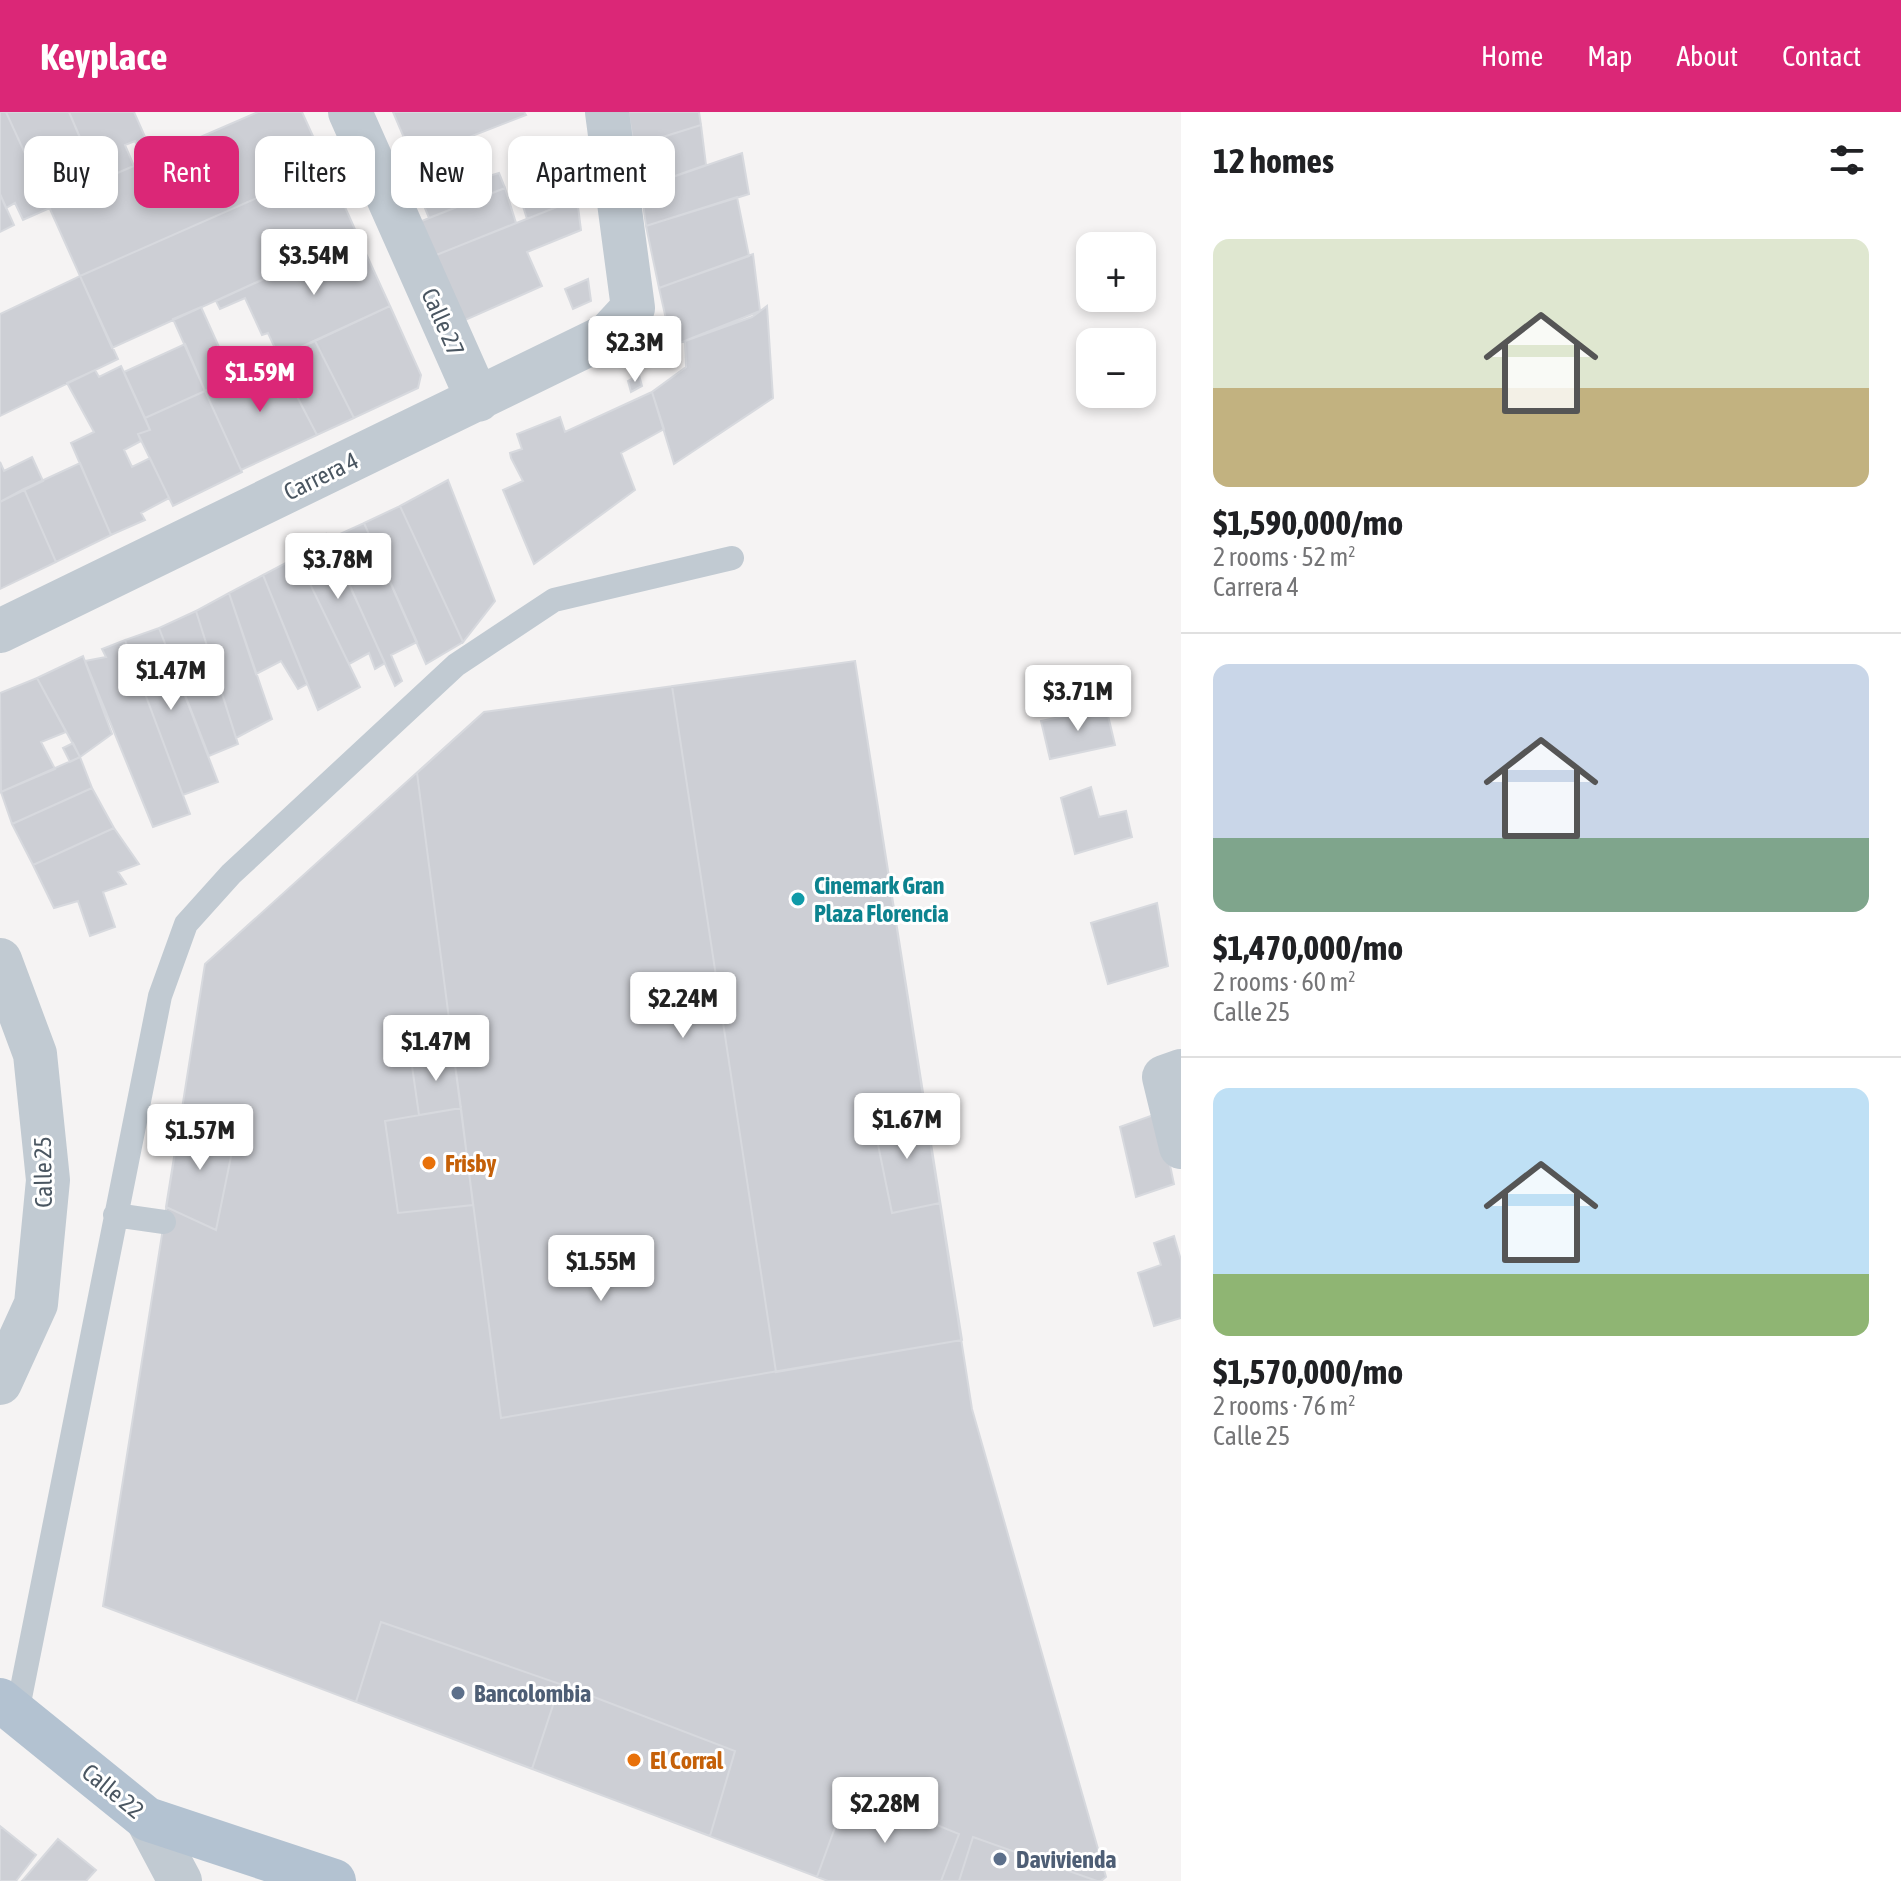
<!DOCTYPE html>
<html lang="en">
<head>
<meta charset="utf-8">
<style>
	:root { --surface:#fff; --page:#f6f6f6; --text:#202124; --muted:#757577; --line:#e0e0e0; --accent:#db2777 }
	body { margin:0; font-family:"Asap Condensed",sans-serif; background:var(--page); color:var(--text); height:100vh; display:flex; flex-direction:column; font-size:30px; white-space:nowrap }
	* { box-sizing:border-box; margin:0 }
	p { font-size:26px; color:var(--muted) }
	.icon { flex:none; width:44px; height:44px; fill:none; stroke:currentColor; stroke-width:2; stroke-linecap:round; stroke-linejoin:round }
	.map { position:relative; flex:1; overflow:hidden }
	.panel { display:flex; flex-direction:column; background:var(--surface); width:720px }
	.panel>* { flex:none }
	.hud { position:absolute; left:24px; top:24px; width:760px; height:72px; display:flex; gap:16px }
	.buttons { position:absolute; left:1076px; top:120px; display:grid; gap:16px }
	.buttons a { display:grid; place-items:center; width:80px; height:80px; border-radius:16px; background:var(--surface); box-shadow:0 4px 12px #0003; font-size:40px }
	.price { position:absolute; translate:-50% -68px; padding:0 18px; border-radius:8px; background:#fff; color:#222; font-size:26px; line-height:52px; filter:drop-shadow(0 2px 4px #0008) }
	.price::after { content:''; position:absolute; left:50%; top:48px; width:24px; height:18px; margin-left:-12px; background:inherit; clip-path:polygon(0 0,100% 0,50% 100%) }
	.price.selected { background:var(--accent); color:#fff }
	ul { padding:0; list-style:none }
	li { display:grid; align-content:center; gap:16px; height:424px; padding:0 32px }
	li+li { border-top:2px solid var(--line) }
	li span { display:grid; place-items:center; height:248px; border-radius:16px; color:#555 }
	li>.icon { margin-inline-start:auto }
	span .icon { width:144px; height:144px; fill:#fffc; stroke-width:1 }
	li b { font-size:34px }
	h2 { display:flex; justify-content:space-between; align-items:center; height:96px; padding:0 32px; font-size:34px }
	.tag { padding:0 28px; border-radius:16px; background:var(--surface); box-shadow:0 4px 12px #0003; font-size:28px; line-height:72px }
	.tag.selected { background:var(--accent); color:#fff }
	header { display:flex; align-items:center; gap:48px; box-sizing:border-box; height:112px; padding:0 40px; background:var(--accent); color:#fff }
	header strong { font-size:38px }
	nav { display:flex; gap:44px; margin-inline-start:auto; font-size:28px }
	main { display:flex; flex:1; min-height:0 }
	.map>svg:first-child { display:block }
</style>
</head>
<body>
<header>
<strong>Keyplace</strong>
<nav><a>Home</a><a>Map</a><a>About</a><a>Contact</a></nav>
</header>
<main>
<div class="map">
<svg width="1181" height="1769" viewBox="0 0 1181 1769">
	<rect width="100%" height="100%" fill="#f5f3f3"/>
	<path fill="#cdcfd5" stroke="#d7d9de" stroke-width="2" d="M 0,0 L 6,0 L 50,96 L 23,108 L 15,91 L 6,96 L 0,82 Z
		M 6,0 L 69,0 L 89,47 L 39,72 Z
		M 69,0 L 134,0 L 154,45 L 144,50 L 135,29 L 125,33 L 134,54 L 99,69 Z
		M 258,0 L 302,0 L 327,55 L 80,164 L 49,95 L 99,69 Z
		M 393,0 L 524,0 L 526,3 L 413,47 Z
		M 628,0 L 699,0 L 701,13 L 634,34 Z
		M 701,13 L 706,53 L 641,76 L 634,34 Z
		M 473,24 L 489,64 L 499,61 L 505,76 L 429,106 L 406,50 Z
		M 742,41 L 749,82 L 646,114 L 641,76 Z
		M 550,46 L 555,56 L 517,71 L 513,61 Z
		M 570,50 L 582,85 L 527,107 L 516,72 Z
		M 327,55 L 358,124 L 112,236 L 80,164 Z
		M 505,76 L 516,111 L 429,146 L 414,112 Z
		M 0,82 L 14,113 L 0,120 Z
		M 737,85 L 749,144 L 659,176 L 646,114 Z
		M 577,87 L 581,118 L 527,140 L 542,174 L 463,209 L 436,143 Z
		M 358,124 L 390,194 L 279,245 L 268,221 L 262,223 L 245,186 L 220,197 L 216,189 Z
		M 753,142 L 760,199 L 672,234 L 659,176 Z
		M 80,164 L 118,247 L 0,304 L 0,202 Z
		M 588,167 L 591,189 L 573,197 L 565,177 Z
		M 390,194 L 421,263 L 418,276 L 354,306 L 315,229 Z
		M 767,194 L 773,286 L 674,352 L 652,280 L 686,255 L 685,229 L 752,205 Z
		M 201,195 L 233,266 L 205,279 L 173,207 Z
		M 315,229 L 354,306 L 317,323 L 277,246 Z
		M 185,232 L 205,279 L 145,306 L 124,260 Z
		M 277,246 L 317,323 L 241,358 L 205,279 Z
		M 121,254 L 150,318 L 138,322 L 141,329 L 124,338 L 132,355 L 150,346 L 169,386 L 141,401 L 145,408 L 111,423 L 71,331 L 94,320 L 67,271 L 95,258 L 99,265 Z
		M 639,263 L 642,274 L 631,280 L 628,269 Z
		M 205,279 L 242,360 L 173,394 L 138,322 L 150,318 L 145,306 Z
		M 652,280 L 664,317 L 621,341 L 635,378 L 534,452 L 503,378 L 523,369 L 511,346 L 510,341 L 522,337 L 517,322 L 560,305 L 565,320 Z
		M 32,345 L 43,369 L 0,390 L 0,350 L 4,359 Z
		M 80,351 L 111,423 L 56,450 L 24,377 Z
		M 448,368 L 495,489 L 463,530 L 400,394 Z
		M 24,377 L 56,450 L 0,477 L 0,390 Z
		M 400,394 L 463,530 L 426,552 L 364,411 Z
		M 364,411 L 417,530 L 391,543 L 402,569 L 395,574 L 329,427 Z
		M 326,422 L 385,551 L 375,557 L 369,541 L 349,552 L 294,439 Z
		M 297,445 L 360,575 L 318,598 L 263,463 Z
		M 263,463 L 307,572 L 298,577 L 281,549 L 256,562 L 229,481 Z
		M 229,481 L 272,607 L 236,626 L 196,499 Z
		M 196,499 L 238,632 L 209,644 L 159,516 Z
		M 159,516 L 218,670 L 183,683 L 125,528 Z
		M 125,528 L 190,702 L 153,715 L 85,549 L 106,545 L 102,537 Z
		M 83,544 L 112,622 L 80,645 L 37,566 Z
		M 855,549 L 972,1297 L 1106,1765 L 1101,1769 L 828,1769 L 103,1494 L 205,852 L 484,600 Z
		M 855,549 L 962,1228 L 501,1306 L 417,661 L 484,600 Z
		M 855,549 L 962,1228 L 776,1260 L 672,574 Z
		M 37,566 L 66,620 L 41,630 L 55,657 L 1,680 L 0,581 Z
		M 1106,595 L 1115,633 L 1050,647 L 1041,609 Z
		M 73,631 L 80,645 L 70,650 L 63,636 Z
		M 80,645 L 92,676 L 12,712 L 1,680 Z
		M 1091,675 L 1099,705 L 1126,699 L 1132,725 L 1075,742 L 1061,686 Z
		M 92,676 L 114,716 L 33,753 L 12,712 Z
		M 114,716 L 139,752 L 118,760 L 126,772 L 103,780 L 115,815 L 90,824 L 78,789 L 54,796 L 33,753 Z
		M 1157,791 L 1168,854 L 1108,872 L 1091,811 Z
		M 453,938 L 461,996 L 419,1003 L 411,947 Z
		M 461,996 L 473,1093 L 398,1101 L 385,1009 Z
		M 926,1000 L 940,1091 L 892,1101 L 873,1008 Z
		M 1159,1001 L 1174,1072 L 1136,1085 L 1120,1015 Z
		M 180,1008 L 236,1020 L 216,1118 L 166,1095 Z
		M 1174,1124 L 1181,1148 L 1181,1206 L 1154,1214 L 1138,1161 L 1161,1153 L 1154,1131 Z
		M 381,1510 L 560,1572 L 532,1657 L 356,1590 Z
		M 560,1572 L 735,1639 L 710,1724 L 532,1657 Z
		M 849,1677 L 959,1722 L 941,1769 L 828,1769 L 817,1765 Z
		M 0,1714 L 36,1743 L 16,1769 L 0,1769 Z
		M 973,1725 L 1097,1769 L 959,1769 Z
		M 58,1727 L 96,1758 L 86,1769 L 22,1769 Z"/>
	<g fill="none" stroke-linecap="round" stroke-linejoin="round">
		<path stroke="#c1cad2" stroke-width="24" d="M 115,1103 L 164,1110
			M 17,1601 L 160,884 L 186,812 L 231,762 L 456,553 L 554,488 L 732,446"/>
		<path stroke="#c1cad2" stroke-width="44" d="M 350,0 L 478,288
			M 0,519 L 608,223 L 633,196 L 607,0
			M 0,848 L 35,942 L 48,1068 L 36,1192 L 0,1271
			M 1181,959 L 1164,965 L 1181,1035
			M 147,1707 L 180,1769"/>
		<path stroke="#b3c2d1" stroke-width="44" d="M 0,1588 L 147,1707 L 334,1769"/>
	</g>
	<circle fill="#0f9aa8" stroke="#fff" stroke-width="3" cx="798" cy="787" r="8"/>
	<g fill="#e8710a" stroke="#fff" stroke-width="3">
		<circle cx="429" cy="1051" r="8"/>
		<circle cx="634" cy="1648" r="8"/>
	</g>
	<g fill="#5c6f8a" stroke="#fff" stroke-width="3">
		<circle cx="458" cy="1581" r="8"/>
		<circle cx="1000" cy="1747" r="8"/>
	</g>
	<g text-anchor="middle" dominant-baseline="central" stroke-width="6" stroke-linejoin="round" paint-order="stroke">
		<g font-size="24" fill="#4a5661" stroke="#fff">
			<text transform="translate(443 210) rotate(66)">Calle 27</text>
			<text transform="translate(321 364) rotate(-26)">Carrera 4</text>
			<text transform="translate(43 1060) rotate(-91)">Calle 25</text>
			<text transform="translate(113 1679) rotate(39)">Calle 22</text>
		</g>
		<g font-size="24" font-weight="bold" fill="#0d838f" stroke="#fff" text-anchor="start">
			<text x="814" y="773">Cinemark Gran<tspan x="814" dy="28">Plaza Florencia</tspan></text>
		</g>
		<g font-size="24" font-weight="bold" fill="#c56008" stroke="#fff" text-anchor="start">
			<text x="445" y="1051">Frisby</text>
			<text x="650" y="1648">El Corral</text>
		</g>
		<g font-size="24" font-weight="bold" fill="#4e5e75" stroke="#fff" text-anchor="start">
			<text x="474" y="1581">Bancolombia</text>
			<text x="1016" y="1747">Davivienda</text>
		</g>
	</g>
</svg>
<div class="buttons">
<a>+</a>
<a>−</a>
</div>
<b class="price" style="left:314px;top:185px">$3.54M</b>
<b class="price" style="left:635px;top:272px">$2.3M</b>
<b class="price selected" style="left:260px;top:302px">$1.59M</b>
<b class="price" style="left:338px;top:489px">$3.78M</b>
<b class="price" style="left:171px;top:600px">$1.47M</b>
<b class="price" style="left:1078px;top:621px">$3.71M</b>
<b class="price" style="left:683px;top:928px">$2.24M</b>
<b class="price" style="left:436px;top:971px">$1.47M</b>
<b class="price" style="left:907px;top:1049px">$1.67M</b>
<b class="price" style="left:200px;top:1060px">$1.57M</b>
<b class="price" style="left:601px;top:1191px">$1.55M</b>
<b class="price" style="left:885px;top:1733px">$2.28M</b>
<div class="hud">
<a class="tag">Buy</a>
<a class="tag selected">Rent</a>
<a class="tag">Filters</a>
<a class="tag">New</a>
<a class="tag">Apartment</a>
</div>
</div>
<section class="panel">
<h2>12 homes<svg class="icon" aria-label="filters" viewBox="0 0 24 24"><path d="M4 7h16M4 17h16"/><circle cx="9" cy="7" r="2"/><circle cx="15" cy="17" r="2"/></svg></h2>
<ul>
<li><span style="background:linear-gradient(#dfe7d0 60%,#c2b280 0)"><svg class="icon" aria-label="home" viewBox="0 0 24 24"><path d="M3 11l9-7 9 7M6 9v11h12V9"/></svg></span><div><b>$1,590,000/mo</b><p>2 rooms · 52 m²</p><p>Carrera 4</p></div></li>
<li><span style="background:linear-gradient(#c9d6e8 70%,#7fa58c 0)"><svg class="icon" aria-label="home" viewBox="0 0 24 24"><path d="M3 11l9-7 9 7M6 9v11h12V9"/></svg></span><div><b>$1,470,000/mo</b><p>2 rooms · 60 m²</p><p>Calle 25</p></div></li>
<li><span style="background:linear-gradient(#bfe0f5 75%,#8fb573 0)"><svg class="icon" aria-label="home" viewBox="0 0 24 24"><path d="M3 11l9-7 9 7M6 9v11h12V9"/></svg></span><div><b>$1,570,000/mo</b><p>2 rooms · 76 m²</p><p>Calle 25</p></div></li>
</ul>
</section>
</main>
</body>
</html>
